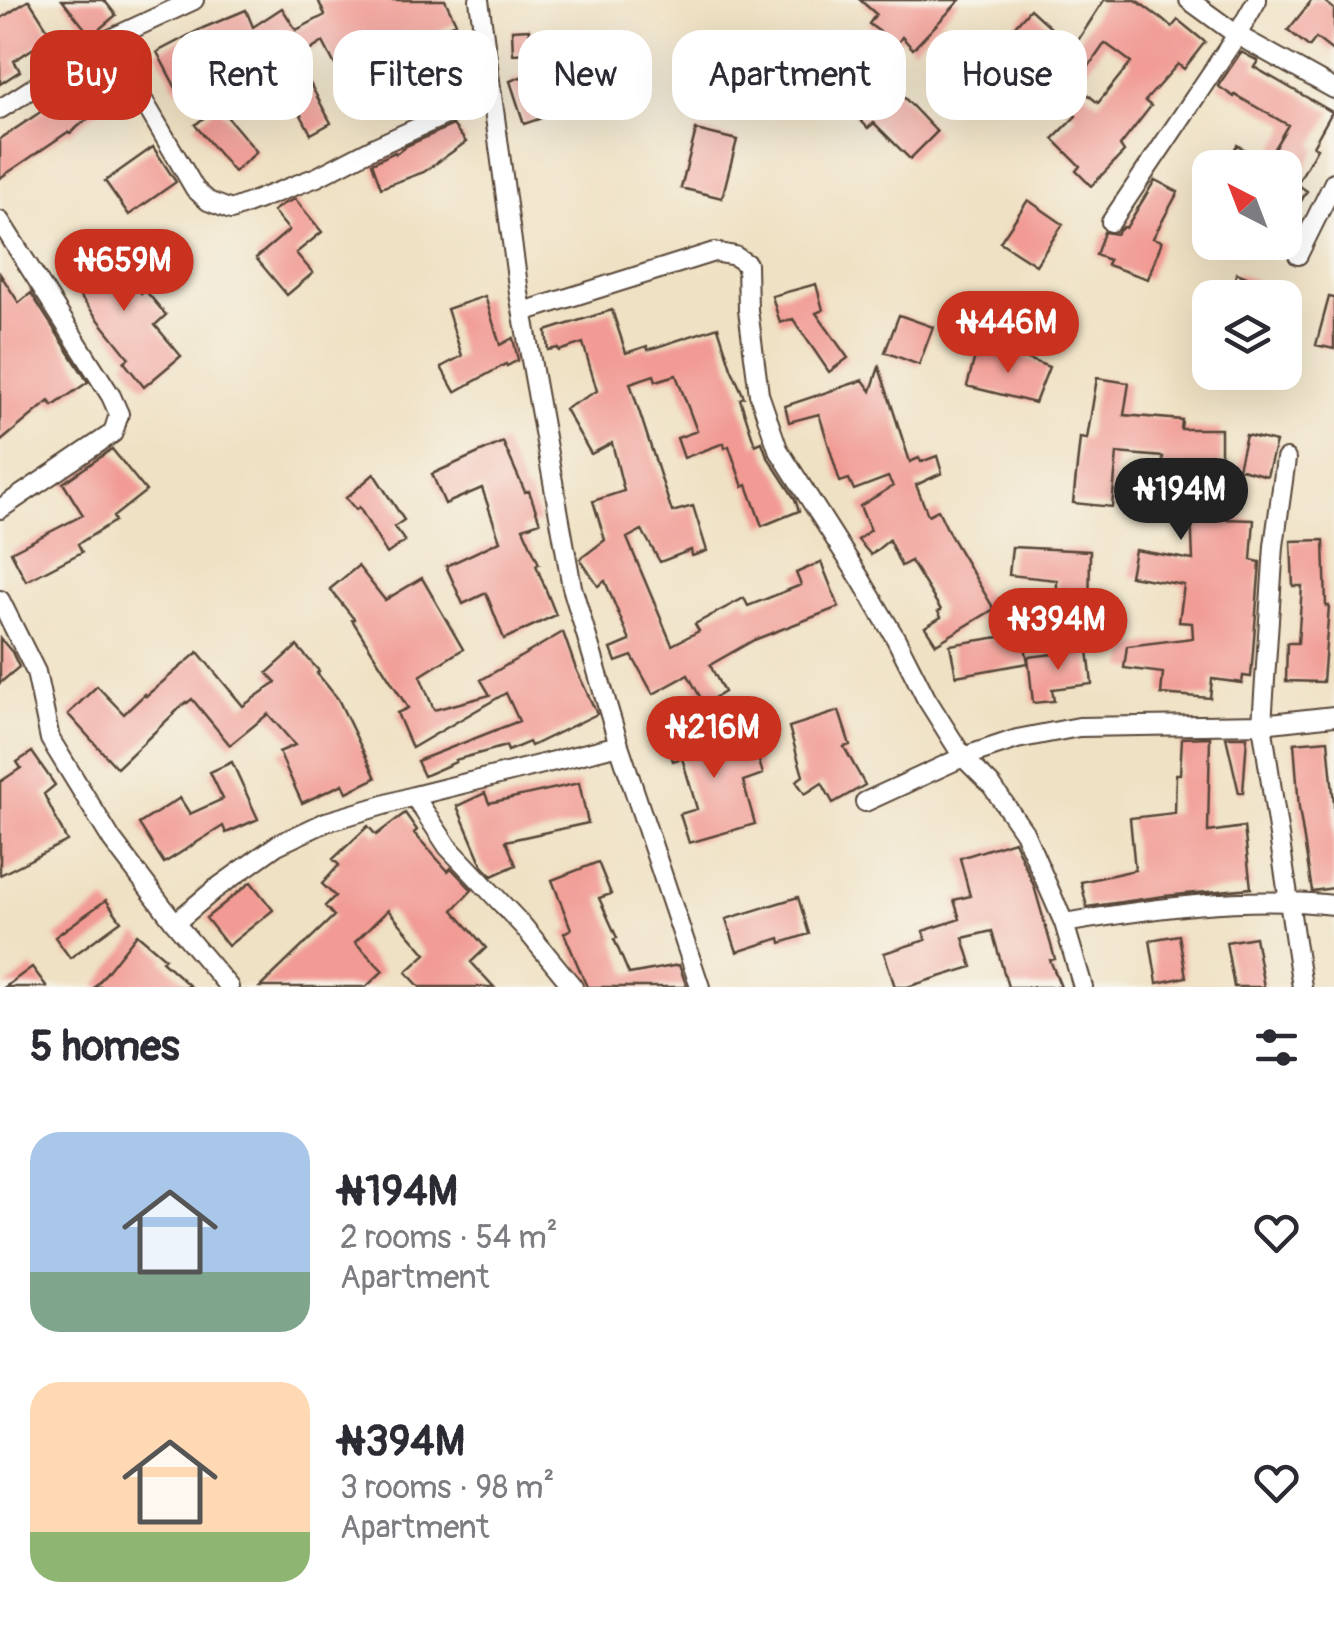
<!DOCTYPE html>
<html lang="en">
<head>
<meta charset="utf-8">
<style>
	:root { --surface:#fff; --page:#f2f2f3; --text:#2b2b33; --muted:#7c7c81; --accent:#c8321e }
	body { margin:0; font-family:Pangolin,sans-serif; background:var(--page); color:var(--text); height:100vh; display:flex; flex-direction:column; font-size:38px; white-space:nowrap }
	* { box-sizing:border-box; margin:0 }
	p { font-size:32px; color:var(--muted) }
	.icon { flex:none; width:55px; height:55px; fill:none; stroke:currentColor; stroke-width:2; stroke-linecap:round; stroke-linejoin:round }
	.map { position:relative; height:987px; overflow:hidden }
	.side { display:flex; flex-direction:column; background:var(--surface); flex:1 }
	.side>* { flex:none }
	.hud { position:absolute; left:30px; top:30px; width:1275px; height:90px; display:flex; gap:20px }
	.needle { width:65px; rotate:318deg }
	.fabs { position:absolute; left:1192px; top:150px; display:grid; gap:20px }
	.fabs a { display:grid; place-items:center; width:110px; height:110px; border-radius:20px; background:var(--surface); box-shadow:0 10px 40px #0002; font-size:50px }
	.price { position:absolute; translate:-50% -85px; padding:0 22px; border-radius:35px; background:var(--accent); color:#fff; font-size:32px; line-height:65px; filter:drop-shadow(0 2px 5px #0008) }
	.price::after { content:''; position:absolute; left:50%; top:60px; width:30px; height:22px; margin-left:-15px; background:inherit; clip-path:polygon(0 0,100% 0,50% 100%) }
	.price.on { background:#222; color:#fff }
	ul { padding:0; list-style:none }
	li { display:flex; align-items:center; gap:30px; height:250px; padding:0 30px }
	li span { display:grid; place-items:center; flex:none; width:280px; height:200px; border-radius:30px; color:#555 }
	li>.icon { margin-inline-start:auto }
	span .icon { width:120px; height:120px; fill:#fffc; stroke-width:1 }
	li b { font-size:42px }
	h2 { display:flex; justify-content:space-between; align-items:center; height:120px; padding:0 30px; font-size:42px }
	.pill { padding:0 35px; border-radius:30px; background:var(--surface); box-shadow:0 10px 40px #0002; font-size:35px; line-height:90px }
	.pill.on { background:var(--accent); color:#fff }
	.map>svg:first-child { display:block }
</style>
</head>
<body>
<div class="map">
<svg width="1334" height="987" viewBox="0 0 1334 987">
	<rect width="100%" height="100%" fill="#f7f3e8"/>
	<filter id="ink" filterUnits="userSpaceOnUse"><feTurbulence type="fractalNoise" baseFrequency=".01" numOctaves="2"/><feDisplacementMap in="SourceGraphic" scale="20" xChannelSelector="R" yChannelSelector="G"/><feConvolveMatrix kernelMatrix="1 2 1 2 8 2 1 2 1" color-interpolation-filters="sRGB"/></filter>
	<filter id="wash" filterUnits="userSpaceOnUse"><feTurbulence type="fractalNoise" baseFrequency=".0048" numOctaves="4" result="noise"/><feDisplacementMap in="SourceGraphic" scale="40" xChannelSelector="R" yChannelSelector="G"/><feGaussianBlur stdDeviation="2.25" result="paint"/><feColorMatrix in="noise" values="0 0 0 0 0 0 0 0 0 0 0 0 0 0 0 0 0 1.4 0 .05"/><feComposite in="paint" operator="in"/></filter>
	<g filter="url(#wash)">
		<rect width="100%" height="100%" fill="#efe1c3"/>
		<g id="blocks">
			<path fill="#f19b94" fill-rule="evenodd" d="M 29,0 L 52,36 L 14,61 L 20,71 L 0,84 L 0,19 Z
				M 62,0 L 104,0 L 116,15 L 91,36 Z
				M 318,0 L 445,0 L 456,23 L 394,52 L 387,37 L 335,65 L 323,42 L 297,59 L 331,123 L 311,134 L 280,75 L 229,96 L 217,69 L 177,90 L 157,52 L 203,28 L 246,10 L 253,27 L 282,8 L 296,30 L 325,15 Z
				M 860,0 L 960,0 L 913,49 L 902,37 L 897,44 L 869,24 L 876,14 Z
				M 1104,0 L 1136,0 L 1172,27 L 1178,20 L 1205,42 L 1184,69 L 1178,64 L 1145,101 L 1151,106 L 1120,146 L 1124,152 L 1091,186 L 1076,171 L 1080,166 L 1053,139 L 1076,116 L 1054,93 L 1063,84 L 1008,34 L 1030,9 L 1073,48 ZM 1105,43 L 1131,62 L 1098,103 L 1076,85 Z
				M 1312,0 L 1323,0 L 1334,9 L 1334,52 L 1316,38 L 1309,47 L 1288,30 Z
				M 529,29 L 531,53 L 513,54 L 512,30 Z
				M 1241,52 L 1258,61 L 1254,67 L 1332,112 L 1313,146 L 1317,148 L 1297,184 L 1307,191 L 1285,228 L 1285,168 L 1224,168 L 1237,145 L 1266,162 L 1288,125 L 1235,95 L 1234,97 L 1218,86 Z
				M 98,67 L 120,93 L 70,133 L 68,132 L 0,178 L 0,139 L 48,107 L 46,104 L 79,77 L 82,80 Z
				M 878,70 L 937,132 L 910,159 L 874,123 L 868,128 L 844,103 Z
				M 526,75 L 535,104 L 549,100 L 554,114 L 524,124 L 510,81 Z
				M 218,106 L 257,152 L 234,172 L 195,125 Z
				M 453,125 L 466,142 L 424,172 L 381,188 L 372,163 L 395,152 L 396,154 L 406,146 Z
				M 696,130 L 737,140 L 722,198 L 681,188 Z
				M 153,147 L 176,182 L 129,215 L 105,181 Z
				M 1155,180 L 1178,192 L 1153,238 L 1162,241 L 1148,279 L 1107,265 L 1109,260 L 1096,255 L 1104,232 L 1116,234 L 1123,227 L 1126,228 Z
				M 295,199 L 322,232 L 296,253 L 313,273 L 287,295 L 256,258 L 289,230 L 273,211 L 283,204 Z
				M 1028,200 L 1063,224 L 1036,265 L 1000,242 Z
				M 99,244 L 141,293 L 145,290 L 166,315 L 155,325 L 181,356 L 144,387 L 124,362 L 129,358 L 63,275 Z
				M 1237,273 L 1263,284 L 1258,298 L 1227,298 Z
				M 0,274 L 19,303 L 31,293 L 88,382 L 53,406 L 49,401 L 0,442 Z
				M 816,284 L 823,310 L 816,313 L 848,358 L 829,372 L 793,319 L 780,323 L 772,296 Z
				M 485,296 L 500,345 L 513,338 L 518,360 L 507,366 L 506,364 L 455,392 L 441,367 L 462,356 L 447,309 Z
				M 1329,297 L 1334,298 L 1334,349 L 1316,345 Z
				M 612,310 L 626,353 L 647,346 L 648,350 L 718,327 L 731,368 L 744,397 L 740,399 L 755,445 L 762,442 L 767,456 L 795,499 L 799,511 L 762,526 L 747,485 L 743,487 L 729,446 L 725,448 L 724,443 L 684,458 L 677,438 L 697,431 L 676,375 L 656,381 L 654,375 L 630,383 L 672,512 L 693,506 L 707,551 L 692,556 L 691,550 L 660,562 L 642,530 L 627,538 L 672,645 L 699,631 L 695,624 L 744,598 L 748,606 L 801,585 L 796,573 L 821,562 L 839,607 L 754,640 L 710,665 L 724,692 L 704,704 L 688,675 L 653,694 L 632,656 L 616,662 L 611,649 L 630,641 L 605,581 L 598,586 L 580,559 L 605,540 L 593,501 L 624,491 L 612,443 L 591,454 L 565,409 L 597,391 L 583,343 L 559,351 L 558,348 L 548,350 L 546,331 Z
				M 899,315 L 933,327 L 919,365 L 885,352 Z
				M 977,349 L 1016,360 L 1018,355 L 1049,367 L 1035,403 L 967,386 Z
				M 879,367 L 910,462 L 919,458 L 921,462 L 937,456 L 942,473 L 916,485 L 928,515 L 938,510 L 950,535 L 994,609 L 936,644 L 925,627 L 941,617 L 938,612 L 941,610 L 911,561 L 901,566 L 889,540 L 871,555 L 858,540 L 870,530 L 860,506 L 893,486 L 888,477 L 854,490 L 849,479 L 840,482 L 819,414 L 789,422 L 785,406 L 863,380 L 871,391 Z
				M 1097,378 L 1129,383 L 1124,415 L 1182,420 L 1181,429 L 1221,429 L 1221,519 L 1254,520 L 1251,560 L 1260,562 L 1251,677 L 1243,676 L 1242,683 L 1212,679 L 1210,698 L 1161,694 L 1163,673 L 1124,668 L 1127,646 L 1193,638 L 1192,623 L 1179,622 L 1184,585 L 1130,576 L 1135,550 L 1193,560 L 1191,512 L 1158,509 L 1163,457 L 1117,453 L 1112,507 L 1073,503 L 1080,438 L 1087,439 Z
				M 1246,435 L 1276,442 L 1267,476 L 1238,468 Z
				M 503,442 L 525,492 L 529,491 L 540,522 L 523,528 L 539,564 L 536,565 L 556,615 L 504,639 L 486,593 L 463,604 L 446,566 L 500,541 L 482,488 L 445,504 L 432,474 Z
				M 112,449 L 146,491 L 113,517 L 115,521 L 78,544 L 82,552 L 26,581 L 11,552 L 83,515 L 63,483 Z
				M 374,474 L 404,520 L 394,527 L 405,541 L 387,554 L 359,507 L 356,510 L 346,498 Z
				M 1324,540 L 1326,606 L 1329,606 L 1323,682 L 1286,681 L 1287,643 L 1298,643 L 1302,586 L 1293,586 L 1291,541 Z
				M 1012,547 L 1090,551 L 1089,621 L 1056,621 L 1057,580 L 1009,575 Z
				M 358,566 L 385,600 L 422,578 L 463,649 L 420,676 L 434,710 L 490,695 L 481,680 L 563,632 L 576,669 L 597,714 L 531,746 L 529,742 L 508,751 L 506,746 L 455,760 L 456,762 L 424,776 L 417,761 L 519,721 L 506,693 L 412,748 L 397,713 L 408,708 L 352,620 L 354,619 L 330,589 Z
				M 1023,633 L 1028,663 L 956,676 L 950,645 Z
				M 0,638 L 12,652 L 19,667 L 0,683 Z
				M 297,646 L 319,671 L 317,673 L 338,699 L 376,778 L 347,792 L 343,784 L 302,803 L 279,752 L 295,745 L 268,714 L 230,745 L 192,699 L 187,703 L 186,702 L 117,768 L 68,714 L 97,686 L 124,714 L 145,694 L 146,696 L 198,652 L 243,706 L 276,682 L 267,673 Z
				M 1088,650 L 1092,684 L 1052,689 L 1054,701 L 1033,703 L 1028,657 Z
				M 839,711 L 850,745 L 844,747 L 865,785 L 833,803 L 822,783 L 805,794 L 796,781 L 803,776 L 789,727 Z
				M 702,717 L 715,754 L 753,742 L 763,774 L 743,781 L 755,824 L 689,843 L 680,814 L 697,809 L 682,758 L 673,761 L 663,731 Z
				M 1210,737 L 1208,832 L 1244,827 L 1251,888 L 1164,896 L 1087,907 L 1081,882 L 1135,870 L 1130,818 L 1175,813 L 1176,774 L 1180,774 L 1182,738 Z
				M 1226,737 L 1247,737 L 1243,793 L 1239,793 Z
				M 1328,740 L 1334,804 L 1334,888 L 1312,891 L 1299,808 L 1294,743 Z
				M 32,752 L 55,785 L 44,794 L 67,841 L 0,875 L 0,782 L 21,768 L 17,762 Z
				M 232,762 L 258,819 L 226,833 L 223,826 L 164,863 L 139,824 L 180,798 L 190,814 L 223,799 L 210,772 Z
				M 579,783 L 588,823 L 506,841 L 516,865 L 492,876 L 482,865 L 457,806 L 485,793 L 489,803 Z
				M 405,813 L 417,830 L 414,833 L 448,871 L 451,868 L 472,890 L 453,910 L 486,948 L 471,962 L 494,987 L 420,987 L 406,972 L 426,954 L 388,910 L 355,942 L 383,971 L 366,987 L 260,987 L 334,916 L 325,906 L 335,896 L 322,884 L 339,865 L 333,859 L 368,826 L 376,835 Z
				M 1014,841 L 1034,886 L 1055,959 L 1050,960 L 1061,987 L 1008,987 L 992,931 L 963,938 L 972,967 L 907,987 L 895,987 L 884,953 L 926,940 L 923,931 L 960,919 L 954,900 L 970,896 L 960,858 Z
				M 598,862 L 611,894 L 599,898 L 617,938 L 614,939 L 629,974 L 679,965 L 687,987 L 587,987 L 564,933 L 571,929 L 552,880 Z
				M 251,882 L 273,910 L 228,946 L 206,918 Z
				M 798,897 L 809,934 L 781,943 L 780,938 L 737,952 L 726,919 Z
				M 106,900 L 121,921 L 70,958 L 55,937 Z
				M 137,934 L 165,958 L 162,961 L 191,987 L 95,987 Z
				M 1179,935 L 1186,977 L 1157,983 L 1150,940 Z
				M 1255,937 L 1264,987 L 1234,987 L 1226,942 Z
				M 32,967 L 47,987 L 5,987 Z"/>
		</g>
	</g>
	<g filter="url(#ink)">
		<use href="#blocks" fill-opacity="0" stroke="#564537" stroke-width="2.5"/>
		<g fill="none" stroke-linecap="round" stroke-linejoin="round">
			<defs>
				<path id="minor" d="M 479,0 L 519,293 L 572,587 L 619,745 L 700,987
					M 1189,0 L 1237,35 L 1334,89
					M 108,40 L 195,189 L 208,201 L 231,210 L 317,177 L 375,147 L 492,94
					M 0,109 L 108,40 L 194,0
					M 0,221 L 111,396 L 119,414 L 113,433 L 0,509
					M 1111,222 L 1237,35 L 1257,0
					M 1298,255 L 1334,182
					M 523,312 L 714,252 L 735,256 L 747,264 L 748,310 L 759,394 L 778,449 L 860,578 L 896,639 L 926,698 L 963,757 L 992,786 L 1024,832 L 1064,923 L 1083,987
					M 1286,459 L 1274,546 L 1262,724 L 1302,987
					M 0,600 L 36,672 L 50,739 L 112,840 L 175,923 L 229,987
					M 414,796 L 448,847 L 523,926 L 573,987
					M 865,802 L 963,757 L 1017,739 L 1079,727 L 1262,724 L 1334,716
					M 175,923 L 214,890 L 277,845 L 326,822 L 414,796 L 619,745
					M 1064,923 C 1155,908 1242,895 1334,905"/>
			</defs>
			<use href="#minor" stroke="#564537" stroke-width="22"/>
			<use href="#minor" stroke="#fff" stroke-width="18"/>
		</g>
	</g>
</svg>
<div class="fabs">
<a><svg class="needle" viewBox="-14 -14 28 28"><path d="M0-13l5 13h-10z" fill="#e53935"/><path d="M0 13l5-13h-10z" fill="#7c7c81"/></svg></a>
<a><svg class="icon" aria-label="layers" viewBox="0 0 24 24"><path d="M12 4l9 5-9 5-9-5zM3 14l9 5 9-5"/></svg></a>
</div>
<b class="price" style="left:124px;top:314px">₦659M</b>
<b class="price" style="left:1008px;top:376px">₦446M</b>
<b class="price on" style="left:1181px;top:543px">₦194M</b>
<b class="price" style="left:1058px;top:673px">₦394M</b>
<b class="price" style="left:714px;top:781px">₦216M</b>
<div class="hud">
<a class="pill on">Buy</a>
<a class="pill">Rent</a>
<a class="pill">Filters</a>
<a class="pill">New</a>
<a class="pill">Apartment</a>
<a class="pill">House</a>
</div>
</div>
<section class="side">
<h2>5 homes<svg class="icon" aria-label="filters" viewBox="0 0 24 24"><path d="M4 7h16M4 17h16"/><circle cx="9" cy="7" r="2"/><circle cx="15" cy="17" r="2"/></svg></h2>
<ul>
<li><span style="background:linear-gradient(#a9c7e8 70%,#7fa58c 0)"><svg class="icon" aria-label="home" viewBox="0 0 24 24"><path d="M3 11l9-7 9 7M6 9v11h12V9"/></svg></span><div><b>₦194M</b><p>2 rooms · 54 m²</p><p>Apartment</p></div><svg class="icon" aria-label="heart" viewBox="0 0 24 24"><path d="M12 20l-8-8c-3-5 5-10 8-4 3-6 11-1 8 4z"/></svg></li>
<li><span style="background:linear-gradient(#ffd9b3 75%,#8fb573 0)"><svg class="icon" aria-label="home" viewBox="0 0 24 24"><path d="M3 11l9-7 9 7M6 9v11h12V9"/></svg></span><div><b>₦394M</b><p>3 rooms · 98 m²</p><p>Apartment</p></div><svg class="icon" aria-label="heart" viewBox="0 0 24 24"><path d="M12 20l-8-8c-3-5 5-10 8-4 3-6 11-1 8 4z"/></svg></li>
</ul>
</section>
</body>
</html>
